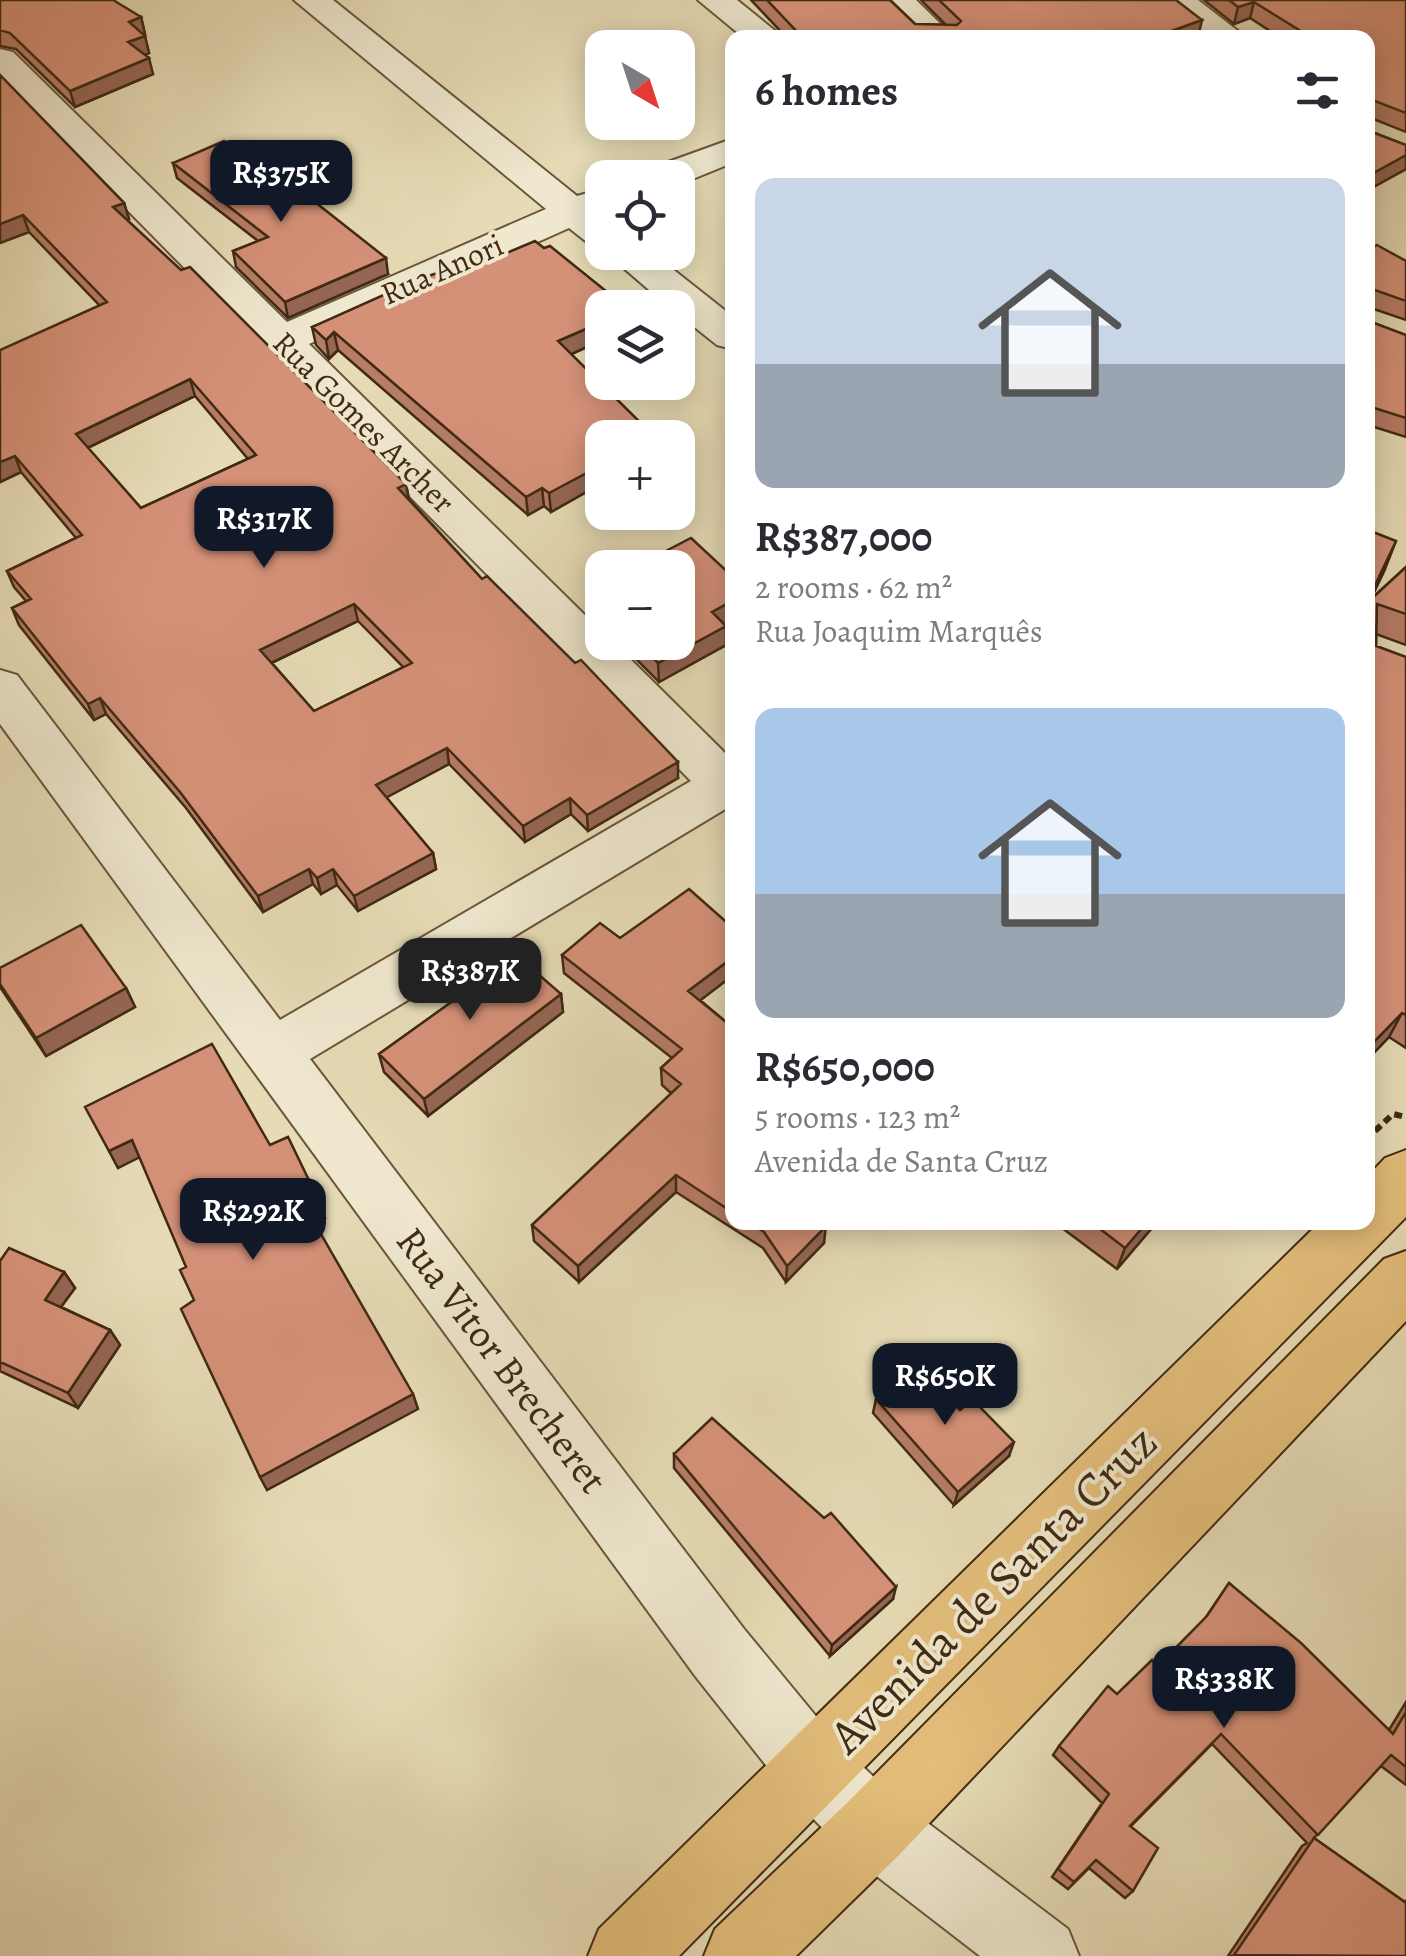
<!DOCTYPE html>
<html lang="en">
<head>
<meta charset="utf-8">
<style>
	:root { --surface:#fff; --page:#f2f2f3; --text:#2b2b33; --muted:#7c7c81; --accent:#111827 }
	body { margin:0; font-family:Alegreya,serif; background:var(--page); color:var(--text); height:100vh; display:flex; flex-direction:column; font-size:38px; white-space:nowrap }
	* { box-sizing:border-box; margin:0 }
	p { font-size:32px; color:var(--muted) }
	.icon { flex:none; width:55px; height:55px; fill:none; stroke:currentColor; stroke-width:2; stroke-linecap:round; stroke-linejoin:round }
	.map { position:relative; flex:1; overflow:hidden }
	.panel { position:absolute; left:725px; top:30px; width:650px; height:1200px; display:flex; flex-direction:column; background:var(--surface); border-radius:20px; box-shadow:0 5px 25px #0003 }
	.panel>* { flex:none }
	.needle { width:65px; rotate:141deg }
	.fabs { position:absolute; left:585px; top:30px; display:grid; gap:20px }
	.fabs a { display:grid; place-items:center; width:110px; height:110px; border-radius:20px; background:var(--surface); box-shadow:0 5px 25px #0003; font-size:50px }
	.price { position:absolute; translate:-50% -85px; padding:0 22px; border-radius:20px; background:var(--accent); color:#fff; font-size:32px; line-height:65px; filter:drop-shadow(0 2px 5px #0008) }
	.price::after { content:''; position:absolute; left:50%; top:60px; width:30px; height:22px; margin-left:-15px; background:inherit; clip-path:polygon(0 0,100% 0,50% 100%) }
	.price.selected { background:#222; color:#fff }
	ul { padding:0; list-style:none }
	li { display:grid; align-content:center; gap:20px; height:530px; padding:0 30px }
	li span { display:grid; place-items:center; height:310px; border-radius:20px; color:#555 }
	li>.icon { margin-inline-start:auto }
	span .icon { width:180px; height:180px; fill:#fffc; stroke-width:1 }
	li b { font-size:42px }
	h2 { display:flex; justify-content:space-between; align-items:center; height:120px; padding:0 30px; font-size:42px }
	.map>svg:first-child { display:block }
</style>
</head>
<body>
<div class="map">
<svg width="1406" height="1956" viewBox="0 0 1406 1956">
	<rect width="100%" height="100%" fill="#e6dbb5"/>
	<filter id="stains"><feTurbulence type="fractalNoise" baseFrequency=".002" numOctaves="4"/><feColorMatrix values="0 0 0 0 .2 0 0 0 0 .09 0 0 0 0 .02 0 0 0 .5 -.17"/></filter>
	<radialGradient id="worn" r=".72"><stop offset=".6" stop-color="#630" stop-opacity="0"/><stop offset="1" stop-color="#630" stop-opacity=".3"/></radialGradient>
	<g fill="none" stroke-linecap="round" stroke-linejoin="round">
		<defs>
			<path id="street" d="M 294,0 L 333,0 L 577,196 L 602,189 L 602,247 L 588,243 L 569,228 L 309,344 L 602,632 L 602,642 L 613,642 L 732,760 L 732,805 L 310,1059 L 744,1629 L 838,1743 L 900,1802 L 1068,1929 L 1079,1956 L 980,1956 L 848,1854 L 788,1793 L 696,1677 L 0,724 L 0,670 L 17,675 L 280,1020 L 691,781 L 0,81 L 0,49 L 13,52 L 287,322 L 546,209 Z
				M 698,0 L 737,0 L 784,38 L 744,38 Z
				M 878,0 L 916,0 L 955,38 L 916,38 Z
				M 1158,0 L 1198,0 L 1247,38 L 1206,38 Z
				M 732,139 L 732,163 L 678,185 L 678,178 L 641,178 L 646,170 Z
				M 605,252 L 651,252 L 732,316 L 732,349 L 717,345 L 678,314 L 678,308 L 670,308 Z"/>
			<path id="primary" d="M 1406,1150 L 1406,1217 L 679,1956 L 588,1956 L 599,1929 L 1320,1222 L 1368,1222 L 1368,1176 L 1385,1158 Z
				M 1406,1251 L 1406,1321 L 900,1854 L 796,1956 L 704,1956 L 715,1929 L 848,1802 L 1384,1259 Z"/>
		</defs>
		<use href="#street" stroke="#6a563c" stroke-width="4"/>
		<use href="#primary" stroke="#402a13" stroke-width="4"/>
		<path stroke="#402a13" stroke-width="6" stroke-dasharray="8 5" stroke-linecap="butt" d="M 1375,1131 L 1393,1114 L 1406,1117"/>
		<use href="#street" fill="#efe8cf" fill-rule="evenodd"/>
		<use href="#primary" fill="#e3be7a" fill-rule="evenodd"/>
	</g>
	<path fill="#b77d67" stroke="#402a13" stroke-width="2.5" fill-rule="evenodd" d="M 0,0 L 141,17 L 145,34 L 144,34 L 149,53 L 145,54 L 153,74 L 75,107 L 16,49 L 0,46 Z
		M 751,0 L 890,0 L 915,24 L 946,25 L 921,0 L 1176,0 L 1198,37 L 787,38 Z
		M 1204,0 L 1406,0 L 1406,132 L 1371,118 L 1372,132 L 1406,145 L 1406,169 L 1368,190 L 1368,38 L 1281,38 L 1250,18 L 1234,24 Z
		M 0,75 L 124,203 L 129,219 L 127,220 L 406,484 L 409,499 L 482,579 L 678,778 L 588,831 L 571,814 L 525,842 L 449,764 L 386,797 L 433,853 L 436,869 L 358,911 L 337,885 L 321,894 L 313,884 L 263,912 L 186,808 L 106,714 L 94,720 L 19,625 L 12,608 L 26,601 L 14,587 L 7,571 L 76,538 L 21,472 L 0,482 L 100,306 L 29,232 L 0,243 ZM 195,396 L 248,459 L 141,508 L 88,448 ZM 358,621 L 403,667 L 314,711 L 272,663 Z
		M 173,163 L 274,182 L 297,193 L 388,274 L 288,318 L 236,267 L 233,251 L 258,241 L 177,178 Z
		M 1368,250 L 1406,261 L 1406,320 L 1371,308 L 1371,322 L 1406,335 L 1406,437 L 1368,425 Z
		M 483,263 L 602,308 L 602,340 L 571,354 L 602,438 L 602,477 L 595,480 L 595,487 L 551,512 L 544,506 L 528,515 L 338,350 L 329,359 L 316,345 L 312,327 Z
		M 1368,530 L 1385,569 L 1370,600 L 1406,567 L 1406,645 L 1376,634 L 1376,646 L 1406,657 L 1406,1048 L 1389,1037 L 1368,1059 Z
		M 732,576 L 732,621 L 725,625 L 726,645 L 659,682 L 629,652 L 628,642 L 678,642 Z
		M 732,927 L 732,976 L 700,1000 L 732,1027 L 732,1222 L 822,1222 L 824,1243 L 786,1282 L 763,1248 L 676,1192 L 579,1282 L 534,1241 L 532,1225 L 672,1094 L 662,1085 L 661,1068 L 672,1058 L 564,973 L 562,955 L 620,938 Z
		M 0,968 L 126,988 L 135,1007 L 46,1056 L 0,987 Z
		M 466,976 L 561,994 L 563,1012 L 428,1116 L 384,1072 L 379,1054 L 469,990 Z
		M 1054,1222 L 1157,1222 L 1117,1269 Z
		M 0,1261 L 64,1272 L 75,1288 L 61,1307 L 110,1330 L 120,1345 L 78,1408 L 0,1371 Z
		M 876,1399 L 1009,1456 L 954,1505 L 873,1413 Z
		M 674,1454 L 893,1599 L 830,1656 L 674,1468 Z
		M 1229,1583 L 1389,1730 L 1406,1702 L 1406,1785 L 1381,1766 L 1314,1838 L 1405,1902 L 1406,1900 L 1406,1956 L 1228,1956 L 1302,1846 L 1307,1843 L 1212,1744 L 1131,1826 L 1133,1891 L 1125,1898 L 1089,1868 L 1068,1889 L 1052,1877 L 1102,1803 L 1053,1755 L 1059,1746 L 1117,1694 L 1157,1667 L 1204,1620 Z"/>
	<path fill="#956654" stroke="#402a13" stroke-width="2.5" d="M 1254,2 L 1250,18 L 1234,24 L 1238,7 Z
		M 141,17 L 145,34 L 133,38 L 129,22 Z
		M 1202,20 L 1198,37 L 1195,38 L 1152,38 Z
		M 145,36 L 149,53 L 133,59 L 128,42 Z
		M 149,58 L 153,74 L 75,107 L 70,91 Z
		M 1406,155 L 1406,169 L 1368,190 L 1368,176 Z
		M 124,203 L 129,219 L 118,224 L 113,207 Z
		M 23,215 L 29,232 L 0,243 L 0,224 Z
		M 386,258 L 388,274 L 288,318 L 285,302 Z
		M 602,322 L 602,340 L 559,360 L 558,341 Z
		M 334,332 L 338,350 L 329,359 L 326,340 Z
		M 190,379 L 195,396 L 81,451 L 76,434 Z
		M 15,456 L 21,472 L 0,482 L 0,462 Z
		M 602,458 L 602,477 L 595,480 L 595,487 L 551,512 L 549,493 L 588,464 Z
		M 406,484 L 409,501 L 398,488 Z
		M 542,488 L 544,506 L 528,515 L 526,497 Z
		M 1396,541 L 1385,569 L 1368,605 L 1368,600 Z
		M 732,601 L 732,621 L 712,632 L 712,612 Z
		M 354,604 L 358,621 L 265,666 L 260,650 Z
		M 726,626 L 726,645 L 659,682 L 658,663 Z
		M 100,698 L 106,714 L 94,720 L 88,704 Z
		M 447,748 L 449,764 L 380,801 L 376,785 Z
		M 678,762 L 678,778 L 588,831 L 587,815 Z
		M 570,798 L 571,814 L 525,842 L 523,826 Z
		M 433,853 L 436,869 L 358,911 L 354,896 Z
		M 309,869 L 313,884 L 263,912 L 258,896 Z
		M 333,869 L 337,885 L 321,894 L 317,878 Z
		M 732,958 L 732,976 L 689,1009 L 688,991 Z
		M 126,988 L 135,1007 L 46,1056 L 36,1038 Z
		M 561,994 L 563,1012 L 428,1116 L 424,1099 Z
		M 1402,1013 L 1389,1037 L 1368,1059 L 1368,1048 Z
		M 132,1140 L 140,1157 L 118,1168 L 109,1151 Z
		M 676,1175 L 676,1192 L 579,1282 L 578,1266 Z
		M 319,1201 L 325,1218 L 312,1224 L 306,1208 Z
		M 1147,1222 L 1157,1222 L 1117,1269 L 1125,1248 Z
		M 826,1226 L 824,1243 L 786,1282 L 787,1266 Z
		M 64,1272 L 75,1288 L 55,1315 L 45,1300 Z
		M 110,1330 L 120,1345 L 78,1408 L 68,1393 Z
		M 413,1394 L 418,1409 L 267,1490 L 260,1477 Z
		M 1014,1442 L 1009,1456 L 954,1505 L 958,1492 Z
		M 896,1587 L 893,1599 L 830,1656 L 832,1645 Z"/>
	<path fill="#d59178" stroke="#402a13" stroke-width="2.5" fill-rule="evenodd" d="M 0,0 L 113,0 L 141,17 L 129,22 L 145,36 L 128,42 L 149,58 L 70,91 L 10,33 L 0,30 Z
		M 767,0 L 890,0 L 915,24 L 957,25 L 961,21 L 939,0 L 1176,0 L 1202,20 L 1152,38 L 803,38 Z
		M 1229,0 L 1406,0 L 1406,113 L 1370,99 L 1372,132 L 1406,145 L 1406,155 L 1368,176 L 1368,38 L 1312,38 L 1254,2 L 1238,7 Z
		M 0,75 L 124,203 L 113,207 L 181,270 L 190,267 L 406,484 L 398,488 L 482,579 L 487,576 L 575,663 L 581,660 L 678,762 L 587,815 L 570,798 L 523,826 L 447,748 L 376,785 L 433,853 L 354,896 L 333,869 L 317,878 L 309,869 L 258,896 L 180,792 L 100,698 L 88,704 L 12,608 L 31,599 L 7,571 L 82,535 L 15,456 L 0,462 L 0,350 L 107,302 L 23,215 L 0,224 ZM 190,379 L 256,455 L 141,508 L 76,434 ZM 354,604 L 412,663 L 314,711 L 260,650 Z
		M 224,141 L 274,182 L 280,179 L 297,193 L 301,191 L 386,258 L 285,302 L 233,251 L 268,237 L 173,163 Z
		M 535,241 L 544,248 L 550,246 L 627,308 L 602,308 L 602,322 L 558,341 L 654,436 L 602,438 L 602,458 L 588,464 L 594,469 L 549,493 L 542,488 L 526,497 L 334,332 L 326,340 L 312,327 L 417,280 L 478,259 L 483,263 Z
		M 1377,245 L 1406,261 L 1406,301 L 1372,289 L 1371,322 L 1406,335 L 1406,418 L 1368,406 L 1368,250 Z
		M 1368,530 L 1396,541 L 1368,600 Z
		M 691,538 L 732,576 L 732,601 L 712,612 L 726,626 L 658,663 L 638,642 L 678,642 L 678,568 L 633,568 Z
		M 1406,567 L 1406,614 L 1377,604 L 1376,646 L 1406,657 L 1406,1015 L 1402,1013 L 1368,1048 L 1368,602 Z
		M 689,889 L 732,927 L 732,958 L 688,991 L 732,1027 L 732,1212 L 676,1175 L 578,1266 L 532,1225 L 681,1084 L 661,1068 L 682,1049 L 562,955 L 600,923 L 620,938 Z
		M 81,925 L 126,988 L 36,1038 L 0,984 L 0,968 Z
		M 507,947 L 561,994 L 424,1099 L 379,1054 L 475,985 L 466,976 Z
		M 212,1044 L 270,1145 L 288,1137 L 319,1201 L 306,1208 L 413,1394 L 260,1477 L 181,1309 L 194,1300 L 180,1270 L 186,1267 L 132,1140 L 109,1151 L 85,1107 Z
		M 749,1222 L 822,1222 L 826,1226 L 787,1266 L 764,1232 Z
		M 1091,1222 L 1147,1222 L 1125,1248 Z
		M 9,1248 L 64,1272 L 45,1300 L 110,1330 L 68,1393 L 0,1362 L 0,1261 Z
		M 916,1364 L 960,1410 L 973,1400 L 1014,1442 L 958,1492 L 876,1399 Z
		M 712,1418 L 824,1518 L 831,1513 L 896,1587 L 832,1645 L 674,1454 Z
		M 1229,1583 L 1301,1643 L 1393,1734 L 1406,1712 L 1406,1767 L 1391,1755 L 1318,1835 L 1221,1734 L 1130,1826 L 1158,1848 L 1133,1891 L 1096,1860 L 1074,1882 L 1058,1869 L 1109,1794 L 1059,1746 L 1108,1686 L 1117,1694 L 1152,1660 L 1157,1667 L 1207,1616 Z
		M 1314,1838 L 1406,1903 L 1406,1956 L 1234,1955 Z"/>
	<g text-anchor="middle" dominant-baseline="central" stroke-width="8" stroke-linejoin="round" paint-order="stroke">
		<g font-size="32" fill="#402a13" stroke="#efe8cf">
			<text transform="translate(442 269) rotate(-24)">Rua Anori</text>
			<text transform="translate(364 422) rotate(45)">Rua Gomes Archer</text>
		</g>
		<g font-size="40" fill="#402a13" stroke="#efe8cf">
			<text transform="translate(502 1360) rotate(53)">Rua Vitor Brecheret</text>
		</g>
		<g font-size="48" fill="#402a13" stroke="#efe8cf">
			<text transform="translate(993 1589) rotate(-45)">Avenida de Santa Cruz</text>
		</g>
	</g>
	<rect width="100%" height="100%" filter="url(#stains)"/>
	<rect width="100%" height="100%" fill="url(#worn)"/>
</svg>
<div class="fabs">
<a><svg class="needle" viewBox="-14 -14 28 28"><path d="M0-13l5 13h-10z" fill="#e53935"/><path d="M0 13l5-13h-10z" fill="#7c7c81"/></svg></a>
<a><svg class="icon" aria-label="locate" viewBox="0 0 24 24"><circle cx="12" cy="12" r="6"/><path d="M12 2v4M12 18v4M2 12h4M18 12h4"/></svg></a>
<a><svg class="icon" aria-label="layers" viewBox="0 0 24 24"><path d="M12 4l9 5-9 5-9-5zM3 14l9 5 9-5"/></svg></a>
<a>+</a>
<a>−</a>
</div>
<b class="price" style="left:281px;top:225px">R$375K</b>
<b class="price" style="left:264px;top:571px">R$317K</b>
<b class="price selected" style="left:470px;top:1023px">R$387K</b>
<b class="price" style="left:253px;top:1263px">R$292K</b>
<b class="price" style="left:945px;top:1428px">R$650K</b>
<b class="price" style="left:1224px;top:1731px">R$338K</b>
<section class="panel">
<h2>6 homes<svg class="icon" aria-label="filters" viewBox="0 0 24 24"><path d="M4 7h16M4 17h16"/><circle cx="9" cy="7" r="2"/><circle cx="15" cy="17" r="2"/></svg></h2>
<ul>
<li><span style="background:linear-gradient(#c9d6e8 60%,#9aa5b1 0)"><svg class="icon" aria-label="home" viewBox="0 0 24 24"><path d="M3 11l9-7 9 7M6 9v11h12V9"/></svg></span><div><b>R$387,000</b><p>2 rooms · 62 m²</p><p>Rua Joaquim Marquês</p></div></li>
<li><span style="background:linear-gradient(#a9c7e8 60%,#9aa5b1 0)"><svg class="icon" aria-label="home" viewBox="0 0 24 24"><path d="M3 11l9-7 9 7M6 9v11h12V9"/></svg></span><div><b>R$650,000</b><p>5 rooms · 123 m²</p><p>Avenida de Santa Cruz</p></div></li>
</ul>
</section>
</div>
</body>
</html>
